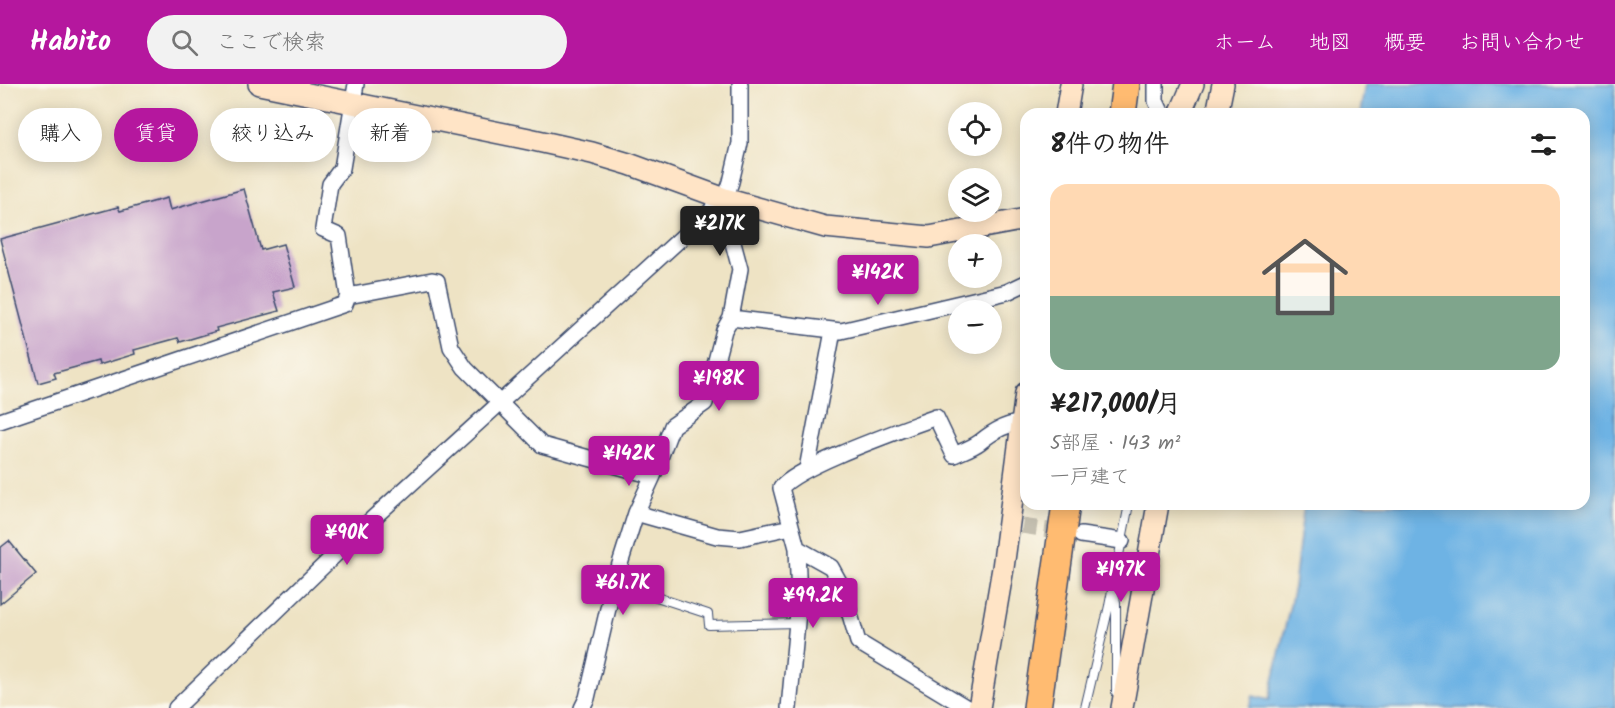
<!DOCTYPE html>
<html lang="ja">
<head>
<meta charset="utf-8">
<style>
	:root { --surface:#fff; --page:#f2f2f2; --text:#222; --muted:#767676; --line:#e0e0e0; --accent:#b5179e }
	body { margin:0; font-family:Kalam,"Klee One",sans-serif; background:var(--page); color:var(--text); height:100vh; display:flex; flex-direction:column; font-size:22px; white-space:nowrap }
	* { box-sizing:border-box; margin:0 }
	p { font-size:20px; color:var(--muted) }
	.icon { flex:none; width:33px; height:33px; fill:none; stroke:currentColor; stroke-width:2; stroke-linecap:round; stroke-linejoin:round }
	.map { position:relative; flex:1; overflow:hidden }
	.side { position:absolute; left:1020px; top:24px; width:570px; height:402px; display:flex; flex-direction:column; background:var(--surface); border-radius:18px; box-shadow:0 3px 15px #0003 }
	.side>* { flex:none }
	.top-card { position:absolute; left:18px; top:24px; width:570px; height:54px; display:flex; gap:12px }
	.controls { position:absolute; left:948px; top:18px; display:grid; gap:12px }
	.controls a { display:grid; place-items:center; width:54px; height:54px; border-radius:50%; background:var(--surface); box-shadow:0 3px 15px #0003; font-size:30px }
	.price { position:absolute; translate:-50% -51px; padding:0 14px; border-radius:6px; background:var(--accent); color:#fff; font-size:20px; line-height:39px; filter:drop-shadow(0 2px 3px #0008) }
	.price::after { content:''; position:absolute; left:50%; top:36px; width:18px; height:14px; margin-left:-9px; background:inherit; clip-path:polygon(0 0,100% 0,50% 100%) }
	.price.selected { background:#222; color:#fff }
	ul { padding:0; list-style:none }
	li { display:grid; align-content:center; gap:12px; height:318px; padding:0 30px }
	li+li { border-top:2px solid var(--line) }
	li span { display:grid; place-items:center; height:186px; border-radius:18px; color:#555 }
	li>.icon { margin-inline-start:auto }
	span .icon { width:108px; height:108px; fill:#fffc; stroke-width:1 }
	li b { font-size:26px }
	h2 { display:flex; justify-content:space-between; align-items:center; height:72px; padding:0 30px; font-size:26px }
	.pill { padding:0 21px; border-radius:27px; background:var(--surface); box-shadow:0 3px 15px #0003; font-size:21px; line-height:54px }
	.pill.selected { background:var(--accent); color:#fff }
	header { display:flex; align-items:center; gap:36px; box-sizing:border-box; height:84px; padding:0 30px; background:var(--accent); color:#fff }
	header strong { font-size:28px }
	nav { display:flex; gap:33px; margin-inline-start:auto; font-size:21px }
	.search { width:420px; height:54px; background:var(--page); display:flex; align-items:center; gap:15px; box-sizing:border-box; padding:0 21px; border-radius:33px; color:var(--muted); font-size:22px }
	.map>svg:first-child { display:block }
</style>
</head>
<body>
<header>
<strong>Habito</strong>
<div class="search"><svg class="icon" aria-label="search" viewBox="0 0 24 24"><circle cx="10" cy="10" r="6"/><path d="M15 15l6 6"/></svg>ここで検索</div>
<nav><a>ホーム</a><a>地図</a><a>概要</a><a>お問い合わせ</a></nav>
</header>
<div class="map">
<svg width="1615" height="624" viewBox="0 0 1615 624">
	<rect width="100%" height="100%" fill="#fbf7ec"/>
	<filter id="ink" filterUnits="userSpaceOnUse"><feTurbulence type="fractalNoise" baseFrequency=".0167" numOctaves="2"/><feDisplacementMap in="SourceGraphic" scale="12" xChannelSelector="R" yChannelSelector="G"/><feConvolveMatrix kernelMatrix="1 2 1 2 8 2 1 2 1" color-interpolation-filters="sRGB"/></filter>
	<filter id="wash" filterUnits="userSpaceOnUse"><feTurbulence type="fractalNoise" baseFrequency=".008" numOctaves="4" result="noise"/><feDisplacementMap in="SourceGraphic" scale="24" xChannelSelector="R" yChannelSelector="G"/><feGaussianBlur stdDeviation="1.35" result="paint"/><feColorMatrix in="noise" values="0 0 0 0 0 0 0 0 0 0 0 0 0 0 0 0 0 1.4 0 .05"/><feComposite in="paint" operator="in"/></filter>
	<g filter="url(#wash)">
		<rect width="100%" height="100%" fill="#eee3c4"/>
		<path fill="#6eb3e4" stroke="#4471a1" stroke-width="1.5" d="M 1365,0 L 1615,0 L 1615,624 L 1249,624 L 1253,612 L 1269,616 L 1294,503 L 1304,420 L 1584,420 L 1584,30 L 1360,30 Z"/>
		<g id="blocks">
			<path fill="#c8a4cb" d="M 244,105 L 261,166 L 283,160 L 295,203 L 273,208 L 279,227 L 216,244 L 217,247 L 180,258 L 178,254 L 134,266 L 135,270 L 99,281 L 98,277 L 54,289 L 56,294 L 38,299 L 0,155 L 118,123 L 120,127 L 167,114 L 170,126 Z
				M 9,457 L 36,490 L 0,520 L 0,464 Z"/>
		</g>
	</g>
	<g filter="url(#ink)">
		<use href="#blocks" fill-opacity="0" stroke="#3b4a6d" stroke-width="1.5"/>
		<g fill="none" stroke-linecap="round" stroke-linejoin="round">
			<path stroke="#c4bfb0" stroke-width="15" stroke-dasharray="15 8" stroke-linecap="butt" d="M 1022,442 L 1069,449"/>
			<defs>
				<path id="lane" d="M 614,499 L 708,530 L 709,541 L 797,539
					M 1114,509 L 1116,518 L 1116,608
					M 1085,624 L 1109,522 L 1129,420"/>
				<path id="street" d="M 1156,0 L 1156,17 L 1162,30
					M 348,212 L 432,196 L 437,197 L 451,263 L 465,284 L 542,361 L 653,392
					M 731,234 L 841,247 L 1007,208 L 1026,199
					M 0,337 L 345,220 L 348,212 L 339,152 L 323,145 L 330,100 L 342,84 L 356,0
					M 807,385 L 833,247
					M 636,429 L 717,452 L 740,454 L 791,443
					M 1081,451 L 1122,457
					M 797,464 L 831,483 L 842,503 L 858,558 L 967,624
					M 176,624 L 371,436 L 712,126 L 717,112
					M 582,624 L 587,614 L 614,499 L 636,429 L 653,392 L 672,342 L 705,319 L 724,246 L 731,234 L 740,185 L 725,129 L 725,115 L 731,98 L 740,59 L 740,0
					M 789,624 L 799,517 L 797,464 L 781,404 C 799,381 905,345 936,333 L 954,371 C 962,367 972,364 980,358 C 991,349 1006,339 1022,339"/>
				<path id="secondary" d="M 259,0 L 529,55 L 592,69 L 629,80 L 725,115 L 825,143 L 929,153 L 1026,135
					M 1066,30 L 1071,0
					M 1180,30 L 1193,0
					M 1217,30 L 1223,0
					M 979,624 L 1003,484 L 1026,309
					M 1122,624 L 1158,420"/>
				<path id="highway" d="M 1122,30 L 1126,0
					M 1037,624 L 1066,420"/>
			</defs>
			<use href="#lane" stroke="#3b4a6d" stroke-width="10"/>
			<use href="#street" stroke="#3b4a6d" stroke-width="18"/>
			<use href="#secondary" stroke="#3b4a6d" stroke-width="24"/>
			<use href="#highway" stroke="#3b4a6d" stroke-width="30"/>
			<use href="#lane" stroke="#fff" stroke-width="8"/>
			<use href="#street" stroke="#fff" stroke-width="15"/>
			<use href="#secondary" stroke="#ffe4c6" stroke-width="21"/>
			<use href="#highway" stroke="#ffbb71" stroke-width="27"/>
		</g>
	</g>
</svg>
<div class="controls">
<a><svg class="icon" aria-label="locate" viewBox="0 0 24 24"><circle cx="12" cy="12" r="6"/><path d="M12 2v4M12 18v4M2 12h4M18 12h4"/></svg></a>
<a><svg class="icon" aria-label="layers" viewBox="0 0 24 24"><path d="M12 4l9 5-9 5-9-5zM3 14l9 5 9-5"/></svg></a>
<a>+</a>
<a>−</a>
</div>
<b class="price selected" style="left:720px;top:173px">¥217K</b>
<b class="price" style="left:878px;top:222px">¥142K</b>
<b class="price" style="left:719px;top:328px">¥198K</b>
<b class="price" style="left:629px;top:403px">¥142K</b>
<b class="price" style="left:347px;top:482px">¥90K</b>
<b class="price" style="left:1121px;top:519px">¥197K</b>
<b class="price" style="left:623px;top:532px">¥61.7K</b>
<b class="price" style="left:813px;top:545px">¥99.2K</b>
<div class="top-card">
<a class="pill">購入</a>
<a class="pill selected">賃貸</a>
<a class="pill">絞り込み</a>
<a class="pill">新着</a>
</div>
<section class="side">
<h2>8件の物件<svg class="icon" aria-label="filters" viewBox="0 0 24 24"><path d="M4 7h16M4 17h16"/><circle cx="9" cy="7" r="2"/><circle cx="15" cy="17" r="2"/></svg></h2>
<ul>
<li><span style="background:linear-gradient(#ffd9b3 60%,#7fa58c 0)"><svg class="icon" aria-label="home" viewBox="0 0 24 24"><path d="M3 11l9-7 9 7M6 9v11h12V9"/></svg></span><div><b>¥217,000/月</b><p>5部屋 · 143 m²</p><p>一戸建て</p></div></li>
</ul>
</section>
</div>
</body>
</html>
